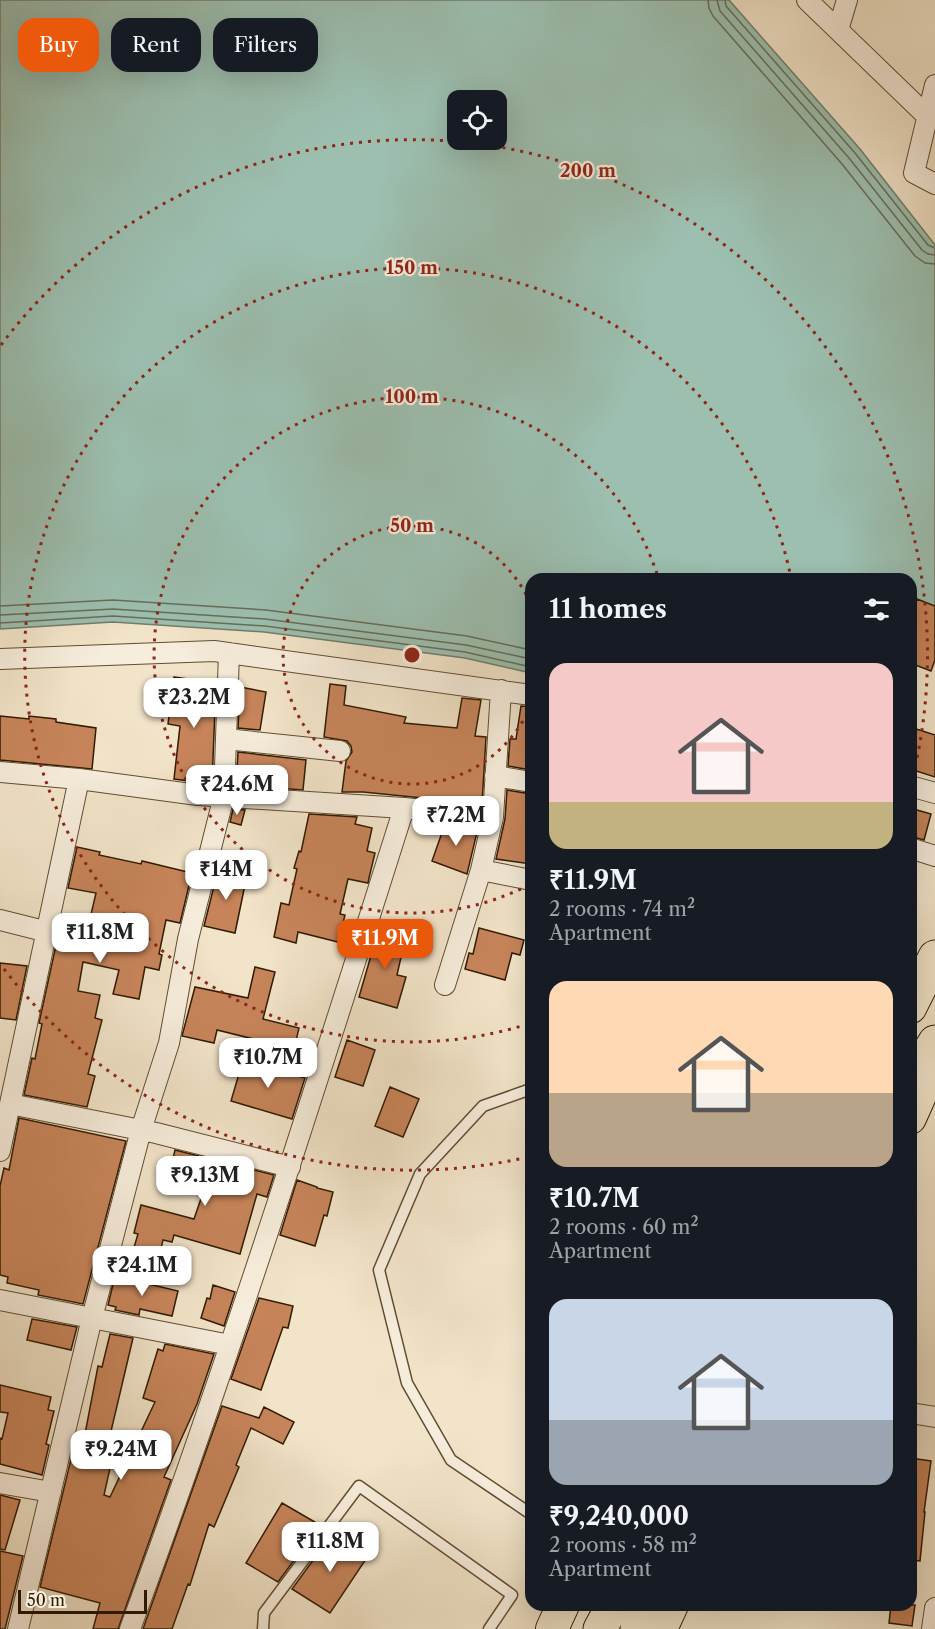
<!DOCTYPE html>
<html lang="en">
<head>
<meta charset="utf-8">
<style>
	:root { --surface:#171b24; --page:#20242c; --text:#f1f3f6; --muted:#9ea1a6; --accent:#ea580c }
	body { margin:0; font-family:"Libre Caslon Text",serif; background:var(--page); color:var(--text); height:100vh; display:flex; flex-direction:column; font-size:22px; white-space:nowrap }
	* { box-sizing:border-box; margin:0 }
	p { font-size:20px; color:var(--muted) }
	.icon { flex:none; width:33px; height:33px; fill:none; stroke:currentColor; stroke-width:2; stroke-linecap:round; stroke-linejoin:round }
	.map { position:relative; flex:1; overflow:hidden }
	.details { position:absolute; left:525px; top:573px; width:392px; height:1038px; display:flex; flex-direction:column; background:var(--surface); border-radius:18px; box-shadow:0 6px 24px #0002 }
	.details>* { flex:none }
	.hud { position:absolute; left:18px; top:18px; width:417px; height:54px; display:flex; gap:12px }
	.buttons { position:absolute; left:447px; top:90px; display:grid; gap:12px }
	.buttons a { display:grid; place-items:center; width:60px; height:60px; border-radius:12px; background:var(--surface); box-shadow:0 6px 24px #0002; font-size:30px }
	.scale { position:absolute; left:18px; bottom:15px; width:129px; box-sizing:border-box; padding-left:6px; border:3px solid #311b00; border-top:0; font-size:16px; line-height:21px; white-space:nowrap; color:#311b00; -webkit-text-stroke:4px #f7eddc; paint-order:stroke }
	.price { position:absolute; translate:-50% -51px; padding:0 14px; border-radius:12px; background:#fff; color:#222; font-size:20px; line-height:39px; filter:drop-shadow(0 2px 3px #0008) }
	.price::after { content:''; position:absolute; left:50%; top:36px; width:18px; height:14px; margin-left:-9px; background:inherit; clip-path:polygon(0 0,100% 0,50% 100%) }
	.price.current { background:var(--accent); color:#fff }
	ul { padding:0; list-style:none }
	li { display:grid; align-content:center; gap:12px; height:318px; padding:0 24px }
	li span { display:grid; place-items:center; height:186px; border-radius:18px; color:#555 }
	li>.icon { margin-inline-start:auto }
	span .icon { width:108px; height:108px; fill:#fffc; stroke-width:1 }
	li b { font-size:26px }
	h2 { display:flex; justify-content:space-between; align-items:center; height:72px; padding:0 24px; font-size:26px }
	.tag { padding:0 21px; border-radius:18px; background:var(--surface); box-shadow:0 6px 24px #0002; font-size:21px; line-height:54px }
	.tag.current { background:var(--accent); color:#fff }
	.map>svg:first-child { display:block }
</style>
</head>
<body>
<div class="map">
<svg width="935" height="1629" viewBox="0 0 935 1629">
	<rect width="100%" height="100%" fill="#f2e4c9"/>
	<filter id="stains"><feTurbulence type="fractalNoise" baseFrequency=".00333" numOctaves="4"/><feColorMatrix values="0 0 0 0 .2 0 0 0 0 .09 0 0 0 0 .02 0 0 0 .5 -.17"/></filter>
	<radialGradient id="worn" r=".72"><stop offset=".6" stop-color="#630" stop-opacity="0"/><stop offset="1" stop-color="#630" stop-opacity=".3"/></radialGradient>
	<path fill="#9cbfb0" stroke="#717d6a" stroke-width="1.5" fill-rule="evenodd" d="M 0,0 L 729,0 L 860,149 L 935,245 L 935,613 L 915,604 L 911,609 L 910,579 L 531,579 L 531,673 L 465,658 L 264,632 L 113,622 L 0,629 ZM 458,100 L 496,100 L 496,140 L 458,140 Z"/>
	<g fill="none" stroke-linecap="round" stroke-linejoin="round">
		<path stroke="#666d58" stroke-width="1.5" d="M 708,0 L 709,8 L 713,16 L 842,164 L 915,256 L 925,263 L 935,264
			M 717,0 L 720,11 L 849,158 L 922,250 L 928,254 L 935,255
			M 725,0 L 726,6 L 855,153 L 928,245 L 935,248
			M 0,606 L 113,600 L 266,610 L 467,636 L 531,650
			M 0,615 L 113,609 L 265,619 L 466,645 L 531,659
			M 0,623 L 113,616 L 265,626 L 465,652 L 531,667"/>
	</g>
	<path fill="#c7845a" stroke="#311b00" stroke-width="1.5" d="M 917,599 L 935,606 L 935,660 L 931,671 L 910,663 L 910,616 Z
		M 174,677 L 216,683 L 212,784 L 174,779 L 180,726 L 168,724 Z
		M 330,684 L 346,686 L 344,705 L 406,717 L 404,723 L 457,728 L 462,698 L 481,700 L 475,736 L 486,737 L 482,804 L 363,792 L 342,792 L 346,761 L 352,752 L 351,746 L 347,741 L 324,737 Z
		M 240,687 L 266,692 L 260,730 L 238,728 Z
		M 521,706 L 531,707 L 531,770 L 508,766 L 510,739 L 516,739 Z
		M 0,716 L 29,719 L 29,716 L 56,719 L 56,722 L 96,728 L 92,769 L 0,760 Z
		M 910,727 L 935,735 L 935,777 L 910,769 Z
		M 238,752 L 306,760 L 303,790 L 236,785 Z
		M 507,790 L 531,794 L 531,864 L 496,859 L 505,819 Z
		M 910,808 L 931,814 L 924,840 L 910,836 Z
		M 233,809 L 245,810 L 241,825 L 230,822 Z
		M 309,814 L 357,817 L 355,824 L 372,828 L 367,851 L 375,853 L 369,878 L 368,883 L 348,879 L 340,914 L 345,915 L 338,942 L 298,932 L 296,943 L 274,937 L 281,903 L 289,905 L 297,869 L 294,868 L 299,851 L 301,852 Z
		M 445,824 L 478,828 L 467,874 L 432,861 Z
		M 77,847 L 100,852 L 99,855 L 141,864 L 142,861 L 192,873 L 180,923 L 166,920 L 159,954 L 162,955 L 159,970 L 145,967 L 139,999 L 113,994 L 119,970 L 83,962 L 78,991 L 100,995 L 95,1018 L 102,1020 L 88,1074 L 95,1076 L 87,1107 L 24,1095 L 32,1058 L 35,1059 L 42,1024 L 39,1023 L 62,918 L 89,923 L 96,893 L 68,888 Z
		M 218,870 L 247,875 L 235,933 L 204,926 Z
		M 379,928 L 406,935 L 397,975 L 406,977 L 397,1008 L 359,997 Z
		M 479,928 L 524,940 L 520,955 L 512,953 L 505,980 L 465,969 L 469,953 L 473,954 Z
		M 0,963 L 27,966 L 16,1020 L 0,1018 Z
		M 255,967 L 275,972 L 263,1019 L 299,1028 L 294,1049 L 217,1030 L 214,1043 L 182,1036 L 195,987 L 248,998 Z
		M 347,1040 L 375,1050 L 363,1086 L 335,1077 Z
		M 243,1060 L 305,1078 L 292,1119 L 231,1101 Z
		M 390,1087 L 419,1099 L 403,1137 L 375,1126 Z
		M 19,1118 L 126,1141 L 83,1304 L 38,1295 L 39,1290 L 7,1283 L 8,1277 L 0,1275 L 0,1186 L 4,1168 L 9,1170 Z
		M 175,1150 L 274,1175 L 267,1197 L 257,1194 L 240,1254 L 174,1235 L 172,1242 L 163,1240 L 158,1261 L 132,1254 L 138,1234 L 134,1233 L 141,1205 L 194,1219 L 206,1184 L 169,1176 Z
		M 297,1180 L 317,1187 L 317,1188 L 333,1192 L 327,1216 L 324,1215 L 315,1246 L 280,1235 Z
		M 115,1276 L 178,1291 L 172,1316 L 140,1309 L 139,1315 L 115,1310 L 116,1307 L 108,1305 Z
		M 213,1285 L 235,1292 L 224,1326 L 201,1318 L 207,1298 L 210,1299 Z
		M 259,1298 L 293,1306 L 288,1328 L 283,1327 L 261,1390 L 231,1379 Z
		M 32,1319 L 77,1327 L 71,1350 L 27,1340 Z
		M 110,1334 L 133,1338 L 108,1444 L 115,1446 L 104,1495 L 110,1497 L 155,1402 L 143,1398 L 158,1349 L 163,1351 L 165,1344 L 214,1354 L 197,1404 L 164,1477 L 171,1480 L 118,1629 L 93,1629 L 100,1603 L 40,1587 L 73,1451 L 74,1451 L 79,1432 L 85,1434 L 98,1366 L 102,1367 Z
		M 0,1385 L 51,1397 L 48,1410 L 54,1411 L 46,1444 L 49,1445 L 42,1475 L 0,1464 L 0,1438 L 2,1439 L 8,1413 L 0,1412 Z
		M 222,1406 L 259,1418 L 264,1407 L 294,1422 L 283,1444 L 251,1428 L 236,1465 L 239,1467 L 214,1527 L 209,1524 L 190,1585 L 188,1584 L 172,1629 L 143,1629 Z
		M 910,1458 L 931,1461 L 924,1512 L 925,1512 L 920,1561 L 910,1560 Z
		M 0,1495 L 20,1500 L 5,1550 L 0,1549 Z
		M 282,1503 L 320,1525 L 278,1582 L 246,1563 Z
		M 333,1533 L 368,1556 L 330,1613 L 292,1589 Z
		M 0,1551 L 23,1556 L 5,1629 L 0,1629 Z
		M 891,1605 L 915,1605 L 912,1626 L 889,1623 Z"/>
	<g fill="none" stroke-linecap="round" stroke-linejoin="round">
		<defs>
			<path id="service" d="M 531,1089 L 483,1106 L 420,1174 L 379,1270 L 407,1383 L 451,1460 L 531,1514
				M 263,1629 L 264,1613 L 359,1486 L 512,1595 L 489,1629"/>
			<path id="minor" d="M 807,0 L 927,116
				M 838,30 L 847,0
				M 935,85 L 914,173 L 935,184
				M 0,659 L 214,651 L 531,695
				M 226,739 L 340,751
				M 0,772 L 79,779 L 198,795 L 404,808 L 493,817
				M 495,776 L 531,782
				M 910,786 L 935,793
				M 910,848 L 935,856
				M 481,870 L 531,880
				M 0,920 L 48,932
				M 445,985 L 481,870 L 493,817 L 501,690
				M 10,1104 L 156,1133 L 290,1167
				M 0,1151 L 79,779
				M 0,1300 L 230,1345
				M 910,1413 L 935,1417
				M 0,1483 L 51,1492
				M 18,1629 L 92,1318 L 141,1130 L 169,1043 L 188,939 L 224,796 L 229,653
				M 130,1629 C 230,1358 317,1083 404,808
				M 932,1629 L 935,1608"/>
			<path id="primary" d="M 910,1118 L 935,1062
				M 552,1629 L 563,1605
				M 661,1629 L 672,1605"/>
			<path id="trunk" d="M 910,1007 L 935,957
				M 910,1082 L 935,1042
				M 600,1629 L 613,1605
				M 637,1629 L 650,1605"/>
		</defs>
		<use href="#service" stroke="#614d32" stroke-width="13"/>
		<use href="#minor" stroke="#614d32" stroke-width="22"/>
		<use href="#primary" stroke="#311b00" stroke-width="34"/>
		<use href="#trunk" stroke="#311b00" stroke-width="35"/>
		<use href="#service" stroke="#f7eddc" stroke-width="10"/>
		<use href="#minor" stroke="#f7eddc" stroke-width="20"/>
		<use href="#primary" stroke="#f2e4c9" stroke-width="32"/>
		<use href="#trunk" stroke="#f2e4c9" stroke-width="33"/>
	</g>
	<g fill="none" stroke="#8f2418" stroke-width="3" stroke-dasharray="3 6">
		<path d="M531 705A129 129 0 1 1 531 605"/>
		<path d="M529 885A258 258 0 1 1 658 577"/>
		<path d="M528 1024A387 387 0 1 1 791 578"/>
		<path d="M528 1157A515 515 0 0 1 1 965M1 345A515 515 0 0 1 911 784"/>
	</g>
	<circle cx="412" cy="655" r="9" fill="#8f2418" stroke="#f7eddc" stroke-width="3"/>
	<g font-size="18" text-anchor="middle" font-weight="bold" fill="#8f2418" stroke="#f7eddc" stroke-width="4.5" stroke-linejoin="round" paint-order="stroke">
		<text x="588" y="177">200 m</text>
		<text x="412" y="274">150 m</text>
		<text x="412" y="403">100 m</text>
		<text x="412" y="532">50 m</text>
	</g>
	<rect width="100%" height="100%" filter="url(#stains)"/>
	<rect width="100%" height="100%" fill="url(#worn)"/>
</svg>
<div class="buttons">
<a><svg class="icon" aria-label="locate" viewBox="0 0 24 24"><circle cx="12" cy="12" r="6"/><path d="M12 2v4M12 18v4M2 12h4M18 12h4"/></svg></a>
</div>
<div class="scale">50 m</div>
<b class="price" style="left:194px;top:729px">₹23.2M</b>
<b class="price" style="left:237px;top:816px">₹24.6M</b>
<b class="price" style="left:456px;top:847px">₹7.2M</b>
<b class="price" style="left:226px;top:901px">₹14M</b>
<b class="price" style="left:100px;top:964px">₹11.8M</b>
<b class="price current" style="left:385px;top:970px">₹11.9M</b>
<b class="price" style="left:268px;top:1089px">₹10.7M</b>
<b class="price" style="left:205px;top:1207px">₹9.13M</b>
<b class="price" style="left:142px;top:1297px">₹24.1M</b>
<b class="price" style="left:121px;top:1481px">₹9.24M</b>
<b class="price" style="left:330px;top:1573px">₹11.8M</b>
<div class="hud">
<a class="tag current">Buy</a>
<a class="tag">Rent</a>
<a class="tag">Filters</a>
</div>
<section class="details">
<h2>11 homes<svg class="icon" aria-label="filters" viewBox="0 0 24 24"><path d="M4 7h16M4 17h16"/><circle cx="9" cy="7" r="2"/><circle cx="15" cy="17" r="2"/></svg></h2>
<ul>
<li><span style="background:linear-gradient(#f6c9c9 75%,#c2b280 0)"><svg class="icon" aria-label="home" viewBox="0 0 24 24"><path d="M3 11l9-7 9 7M6 9v11h12V9"/></svg></span><div><b>₹11.9M</b><p>2 rooms · 74 m²</p><p>Apartment</p></div></li>
<li><span style="background:linear-gradient(#ffd9b3 60%,#b9a48a 0)"><svg class="icon" aria-label="home" viewBox="0 0 24 24"><path d="M3 11l9-7 9 7M6 9v11h12V9"/></svg></span><div><b>₹10.7M</b><p>2 rooms · 60 m²</p><p>Apartment</p></div></li>
<li><span style="background:linear-gradient(#c9d6e8 65%,#9aa5b1 0)"><svg class="icon" aria-label="home" viewBox="0 0 24 24"><path d="M3 11l9-7 9 7M6 9v11h12V9"/></svg></span><div><b>₹9,240,000</b><p>2 rooms · 58 m²</p><p>Apartment</p></div></li>
</ul>
</section>
</div>
</body>
</html>
